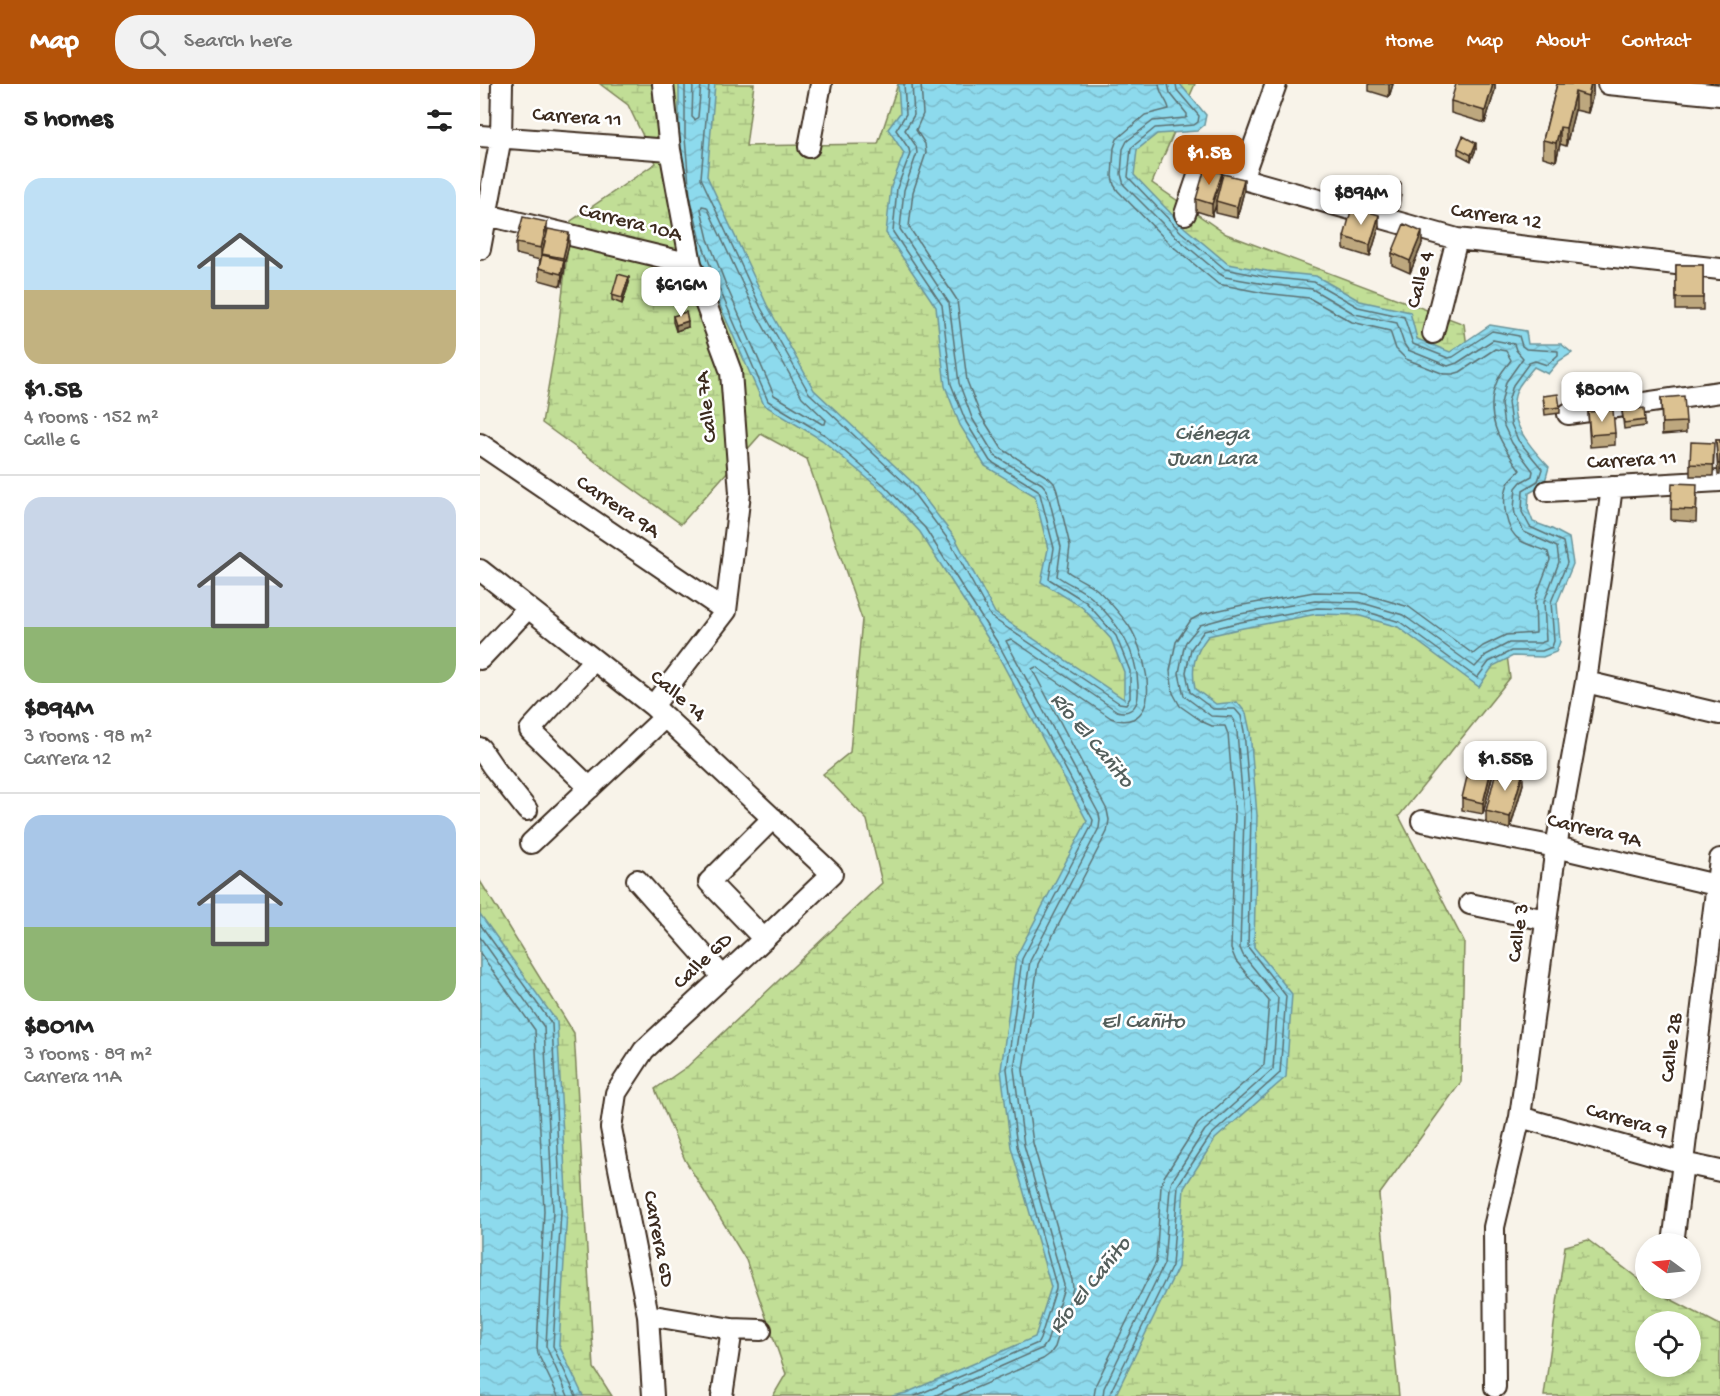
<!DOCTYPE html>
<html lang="en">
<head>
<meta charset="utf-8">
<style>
	:root { --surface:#fff; --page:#f2f2f2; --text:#222; --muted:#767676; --line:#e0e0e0; --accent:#b45309 }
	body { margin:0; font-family:"Gochi Hand",sans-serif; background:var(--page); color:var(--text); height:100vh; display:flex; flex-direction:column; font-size:22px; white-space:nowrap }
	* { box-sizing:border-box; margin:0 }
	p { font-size:20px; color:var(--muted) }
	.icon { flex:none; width:33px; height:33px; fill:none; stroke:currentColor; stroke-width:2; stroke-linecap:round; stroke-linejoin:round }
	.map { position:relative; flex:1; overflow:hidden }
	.details { display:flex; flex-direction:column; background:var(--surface); width:480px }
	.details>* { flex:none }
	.needle { width:39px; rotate:285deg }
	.buttons { position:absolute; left:1155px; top:1149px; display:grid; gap:12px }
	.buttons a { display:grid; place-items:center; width:66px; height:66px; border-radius:50%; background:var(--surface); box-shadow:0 3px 9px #0003; font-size:30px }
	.price { position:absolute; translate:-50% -51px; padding:0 14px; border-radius:12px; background:#fff; color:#222; font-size:20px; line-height:39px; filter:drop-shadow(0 2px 3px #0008) }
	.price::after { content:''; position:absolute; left:50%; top:36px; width:18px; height:14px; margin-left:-9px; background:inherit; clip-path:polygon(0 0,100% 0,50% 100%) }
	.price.current { background:var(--accent); color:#fff }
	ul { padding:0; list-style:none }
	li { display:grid; align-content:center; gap:12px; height:318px; padding:0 24px }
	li+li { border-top:2px solid var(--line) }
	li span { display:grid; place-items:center; height:186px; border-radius:18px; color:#555 }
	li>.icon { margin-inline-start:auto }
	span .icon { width:108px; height:108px; fill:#fffc; stroke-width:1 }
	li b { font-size:26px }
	h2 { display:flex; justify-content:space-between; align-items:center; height:72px; padding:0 24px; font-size:26px }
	header { display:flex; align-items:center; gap:36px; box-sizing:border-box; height:84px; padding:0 30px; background:var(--accent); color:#fff }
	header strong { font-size:28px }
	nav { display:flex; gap:33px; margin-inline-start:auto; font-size:21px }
	.search { width:420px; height:54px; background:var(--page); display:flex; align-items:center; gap:15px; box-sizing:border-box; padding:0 21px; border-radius:24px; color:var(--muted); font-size:22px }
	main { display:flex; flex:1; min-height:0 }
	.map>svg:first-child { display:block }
</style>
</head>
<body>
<header>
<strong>Map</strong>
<div class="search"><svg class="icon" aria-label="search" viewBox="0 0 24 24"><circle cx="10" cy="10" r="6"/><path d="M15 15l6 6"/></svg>Search here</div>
<nav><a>Home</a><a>Map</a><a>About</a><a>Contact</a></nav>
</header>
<main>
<section class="details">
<h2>5 homes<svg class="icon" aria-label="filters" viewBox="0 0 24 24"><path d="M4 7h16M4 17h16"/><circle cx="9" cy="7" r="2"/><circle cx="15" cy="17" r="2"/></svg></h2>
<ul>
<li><span style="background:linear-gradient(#bfe0f5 60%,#c2b280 0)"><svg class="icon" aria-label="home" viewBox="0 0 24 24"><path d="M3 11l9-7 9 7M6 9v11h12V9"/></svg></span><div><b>$1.5B</b><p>4 rooms · 152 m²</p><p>Calle 6</p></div></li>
<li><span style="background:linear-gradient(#c9d6e8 70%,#8fb573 0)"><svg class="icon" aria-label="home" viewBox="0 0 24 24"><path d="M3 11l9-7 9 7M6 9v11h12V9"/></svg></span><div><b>$894M</b><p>3 rooms · 98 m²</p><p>Carrera 12</p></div></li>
<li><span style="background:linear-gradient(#a9c7e8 60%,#8fb573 0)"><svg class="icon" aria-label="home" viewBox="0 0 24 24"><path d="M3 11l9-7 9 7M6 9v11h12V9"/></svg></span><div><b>$801M</b><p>3 rooms · 89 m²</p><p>Carrera 11A</p></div></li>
</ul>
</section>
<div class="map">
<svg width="1240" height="1312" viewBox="0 0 1240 1312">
	<defs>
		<pattern id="wetland-marsh" width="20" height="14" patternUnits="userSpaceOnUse" patternTransform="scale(1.5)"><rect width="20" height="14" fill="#c1de96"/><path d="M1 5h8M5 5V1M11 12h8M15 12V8" fill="none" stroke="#a7bf81"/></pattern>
		<pattern id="water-waves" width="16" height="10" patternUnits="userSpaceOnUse" patternTransform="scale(1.5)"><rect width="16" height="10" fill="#8ddaed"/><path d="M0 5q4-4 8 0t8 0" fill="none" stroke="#7bbbcb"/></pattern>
	</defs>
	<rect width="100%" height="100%" fill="#f8f3e9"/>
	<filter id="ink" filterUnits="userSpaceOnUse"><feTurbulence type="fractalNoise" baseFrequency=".0167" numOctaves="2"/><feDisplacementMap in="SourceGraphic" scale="12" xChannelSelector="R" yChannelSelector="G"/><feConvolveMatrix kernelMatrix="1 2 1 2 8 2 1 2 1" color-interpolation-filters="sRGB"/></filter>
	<g filter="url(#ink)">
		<path fill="url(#wetland-marsh)" stroke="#7e845a" stroke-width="1.5" fill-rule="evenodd" d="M 120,0 L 274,0 L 266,62 L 398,60 L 418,0 L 715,0 L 672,99 L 746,150 L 984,240 L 1030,594 L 919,732 L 984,858 L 981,998 L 899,1111 L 919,1312 L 293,1312 L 306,1290 L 266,1176 L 205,1076 L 175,1005 L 208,982 L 402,799 L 387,736 L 343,690 L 370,668 L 382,535 L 327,375 L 281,350 L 201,440 L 62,339 L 78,246 L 91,137 L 176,79 L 148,21 Z
			M 0,797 L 94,949 L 114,1284 L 132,1312 L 0,1312 Z
			M 1108,1156 L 1165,1200 L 1166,1204 L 1171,1205 L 1240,1241 L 1240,1312 L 1064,1312 L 1085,1162 ZM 1166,1238 L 1210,1238 L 1210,1282 L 1166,1282 Z"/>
		<path fill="url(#water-waves)" stroke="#6c949a" stroke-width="1.5" d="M 199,0 L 235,0 L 227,92 L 287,221 L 334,306 L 432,398 L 475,454 L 515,529 L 644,615 L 644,588 L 631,555 L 602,523 L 561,498 L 568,465 L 555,412 L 505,382 L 480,341 L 465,302 L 456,223 L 406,149 L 411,103 L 424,69 L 408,45 L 420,29 L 418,0 L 700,0 L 726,31 L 724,41 L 717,47 L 677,50 L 657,66 L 654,91 L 705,144 L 748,180 L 787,187 L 836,192 L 880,217 L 930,228 L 937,255 L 970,268 L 1010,241 L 1046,247 L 1048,260 L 1081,260 L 1092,269 L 1079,277 L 1068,290 L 1054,283 C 1049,289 1043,296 1039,302 C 1022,332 1050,363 1069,383 L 1064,401 L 1049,409 L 1048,425 L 1053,438 L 1072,445 L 1089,454 L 1093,480 L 1077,519 L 1080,558 L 1076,568 L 1063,573 L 1033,572 L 1013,582 L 999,603 L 918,543 L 877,531 L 837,530 L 763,544 L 728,552 C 714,570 711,583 715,605 L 736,620 L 757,618 L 766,629 L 770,647 L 777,731 L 774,863 L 812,910 L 806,993 L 735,1055 L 704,1104 L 698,1183 L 635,1312 L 412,1312 L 426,1309 L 555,1253 L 571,1203 L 531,1063 L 521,986 L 536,873 L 607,737 L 514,564 L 440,448 L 400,405 L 342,356 L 284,321 L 233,206 L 215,159 L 204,113 L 199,55 Z
			M 0,830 L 77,938 L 87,1127 L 79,1261 L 103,1312 L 0,1312 Z"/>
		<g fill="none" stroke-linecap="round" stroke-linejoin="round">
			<path stroke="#5c7071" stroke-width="1.5" d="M 205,0 L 205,54 L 210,112 L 221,157 L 239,204 L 288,317 L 345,351 L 404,401 L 445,444 L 519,561 L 613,736 L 612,741 L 542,875 L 527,985 L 537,1062 L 576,1201 L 576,1205 L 560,1255 L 558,1259 L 435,1312
				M 213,0 L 212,33 L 215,36 L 218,33 L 221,0
				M 229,0 L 221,94 L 281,224 L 329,309 L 428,402 L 470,458 L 511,533 L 639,619 L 646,620 L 650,614 L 650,587 L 636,552 L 606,518 L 569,495 L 574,464 L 560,410 L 558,406 L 510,377 L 486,338 L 471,300 L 462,221 L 413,148 L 417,104 L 430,70 L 429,65 L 416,46 L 426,30 L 424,0
				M 432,0 L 434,31 L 425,46 L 436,62 L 437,69 L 424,106 L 420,145 L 469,219 L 479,299 L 492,334 L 515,372 L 562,400 L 567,406 L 581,463 L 577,492 C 588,500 602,505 612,514 C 637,538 657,566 658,602 C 658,607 659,614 656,620 C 652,628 644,629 637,627 L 531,555 L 526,557 L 619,730 L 620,736 L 619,744 L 550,877 L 534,985 L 544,1061 L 584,1201 L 583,1207 L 567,1258 L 563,1264 L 454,1312
				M 441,0 L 443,30 L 436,46 L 445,60 L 446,69 L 433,108 L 429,143 L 477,216 L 487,297 L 500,330 L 522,365 L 569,394 L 574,399 L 577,407 L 590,462 L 587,487 C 596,494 606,498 615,504 C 624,511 642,532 649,542 C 662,561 681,622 653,635 C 645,638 638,637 631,634 L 556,583 L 552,585 L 627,726 L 629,736 L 627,748 L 558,880 L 543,986 L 553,1059 L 592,1196 L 593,1204 L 575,1263 L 570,1270 L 563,1275 L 477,1312
				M 222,122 L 227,123 L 275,227 L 322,313 L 346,336 L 345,340 L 342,340 L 294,311 L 246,201 L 228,155 L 221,125 Z
				M 0,840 L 72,940 L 81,1127 L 73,1262 L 96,1312
				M 0,853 L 64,943 L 73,1127 L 66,1262 L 88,1312
				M 0,869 L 55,946 L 64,1127 L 57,1263 L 58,1270 L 78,1312
				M 614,1312 L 616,1300 L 676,1178 L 681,1102 L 684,1093 L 718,1040 L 784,981 L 789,917 L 756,877 L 751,865 L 755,732 L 748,650 L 745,642 L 732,642 L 723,638 L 700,622 L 693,609 L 690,587 L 696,558 L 711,536 L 722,530 L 758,522 L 834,508 L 881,509 L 929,523 L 993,570 L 1003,562 L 1026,551 L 1056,549 L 1055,515 L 1070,476 L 1068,468 C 1060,464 1050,462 1041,457 C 1025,447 1021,417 1028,400 C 1031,394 1037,390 1040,386 C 1020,359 1002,330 1018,295 C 1021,288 1027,282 1031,276 L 1026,267 L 1015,265 L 980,288 L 973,290 L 964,290 L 926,275 L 916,265 L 910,247 L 872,238 L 829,214 L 784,209 L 738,200 L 690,160 L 638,107 L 634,101 L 632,92 L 634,64 L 637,55 L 665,31 L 689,25 C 688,17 680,12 679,0
				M 623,1312 L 624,1304 L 684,1180 L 690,1104 L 692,1097 L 725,1046 L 793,985 L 798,914 L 763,871 L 760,864 L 764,732 L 757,648 L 754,636 L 752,633 L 731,632 L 704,612 L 699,589 L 704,563 L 706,558 L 720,541 L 760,530 L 835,517 L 879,518 L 923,531 L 995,583 L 1006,571 L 1029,559 L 1060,559 L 1066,557 L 1064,518 L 1079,478 L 1077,463 L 1044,448 L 1035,430 L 1034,424 L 1036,404 L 1041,398 L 1052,392 L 1053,387 L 1032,359 L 1024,342 L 1021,320 L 1026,298 L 1043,274 L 1036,266 L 1034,260 L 1013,256 L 977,279 L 968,282 L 928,266 L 924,260 L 917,239 L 875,230 L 832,205 L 785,200 L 745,193 L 740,190 L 696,153 L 644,101 L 641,90 L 643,65 L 647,57 L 673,37 L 705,34 L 707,33 L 707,30 L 690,9 L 688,0
				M 630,1312 L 631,1307 L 692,1182 L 698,1101 L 731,1051 L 800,989 L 806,912 L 768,863 L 771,730 L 764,647 L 761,632 L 755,625 L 733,625 L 710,608 L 706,588 L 711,565 L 724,547 L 761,538 L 837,524 L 878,525 L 920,538 L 997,594 L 1009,578 L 1031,567 L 1062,567 L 1072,563 L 1074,557 L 1071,518 L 1087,479 L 1083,458 L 1050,443 L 1042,428 L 1043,406 L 1058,397 L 1062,385 L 1038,356 L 1031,340 L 1028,318 L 1033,301 L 1049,279 L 1055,277 L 1067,281 L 1078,271 L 1078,267 L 1046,265 L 1042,262 L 1039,252 L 1012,247 L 973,273 L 968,274 L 933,260 L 924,233 L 878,223 L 834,198 L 786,193 L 745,185 L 701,148 L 648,93 L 651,64 L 675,44 L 714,41 L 718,38 L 719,32 L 697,6 L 696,0"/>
			<defs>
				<path id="minor" d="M 1128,0 L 1240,11
					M 0,52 L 190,66
					M 329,63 L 341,0
					M 762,95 L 796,0
					M 705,130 L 721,83 L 977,155 L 1240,185
					M 7,131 L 211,180
					M 0,165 L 21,53 L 22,0
					M 953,249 L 977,155
					M 1088,330 L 1240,308
					M 0,360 L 246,527
					M 1067,407 L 1240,397
					M 0,486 L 173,622 L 352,790 L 284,855 L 164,966 L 136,1009 L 131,1044 L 168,1231 L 173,1312
					M 0,575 L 48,524
					M 1106,598 L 1240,630
					M 173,622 L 246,527 L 260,409 L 251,288 L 211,180 L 190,66 L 183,0
					M 0,664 L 13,683 L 47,726
					M 110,704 L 50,646 L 114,576
					M 942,737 L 1076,763 L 1240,802
					M 51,759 L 185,633
					M 157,796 L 243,893
					M 990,820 L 1066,836
					M 284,855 L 229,798 L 293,734
					M 1040,1033 L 1203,1079 L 1240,1087
					M 1193,1160 L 1240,775
					M 168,1231 L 252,1245 L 281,1246
					M 1015,1303 L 1014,1143 L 1040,1033 L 1076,763 L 1106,598 L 1132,403
					M 242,1312 L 252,1245"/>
			</defs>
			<use href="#minor" stroke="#3b2a1e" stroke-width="24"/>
			<use href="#minor" stroke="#fff" stroke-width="20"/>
		</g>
		<path fill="#bda77e" stroke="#3b2a1e" stroke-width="1.5" d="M 889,0 L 913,0 L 909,13 L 889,7 Z
			M 1015,0 L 1015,6 L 1005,39 L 971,29 L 971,17 Z
			M 1077,0 L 1113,0 L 1113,11 L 1108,29 L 1095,26 L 1086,62 L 1080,60 L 1076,77 L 1063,73 L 1063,56 Z
			M 978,64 L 996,65 L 991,77 L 978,70 Z
			M 742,94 L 764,107 L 757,134 L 736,129 L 736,121 L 732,132 L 716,127 L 716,115 Z
			M 892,110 L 921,110 L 918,127 L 892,121 Z
			M 899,143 L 890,173 L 864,165 L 864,153 Z
			M 67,150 L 89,161 L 84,180 L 84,188 L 81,202 L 59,196 L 59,184 L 60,176 L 36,170 L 36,159 Z
			M 942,160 L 930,189 L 912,181 L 912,169 Z
			M 1196,181 L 1223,181 L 1223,226 L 1196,226 Z
			M 149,199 L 142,220 L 132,216 L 132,211 Z
			M 193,232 L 208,243 L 196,247 L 193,238 Z
			M 1063,312 L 1080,323 L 1080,329 L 1065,331 Z
			M 1181,314 L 1206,338 L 1206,349 L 1182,351 Z
			M 1142,327 L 1165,336 L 1165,342 L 1144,345 Z
			M 1108,328 L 1135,349 L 1135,361 L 1110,363 Z
			M 1236,356 L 1240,356 L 1240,391 L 1238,391 Z
			M 1234,371 L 1233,392 L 1210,392 L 1210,380 Z
			M 1217,412 L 1216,438 L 1191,436 L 1191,425 Z
			M 1012,693 L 1003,730 L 982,726 L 982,714 Z
			M 1024,694 L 1043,700 L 1030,745 L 1006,739 L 1006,727 Z"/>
		<path fill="#9a8866" stroke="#3b2a1e" stroke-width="1.5" d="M 909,0 L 913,0 L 909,13 Z
			M 1013,0 L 1015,0 L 1015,6 L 1005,39 L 1005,27 Z
			M 1111,0 L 1113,0 L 1113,11 L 1108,29 L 1108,12 Z
			M 1095,8 L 1095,26 L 1086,62 L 1086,44 Z
			M 1080,43 L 1080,60 L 1076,77 L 1076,59 Z
			M 996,59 L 996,65 L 991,77 L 991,71 Z
			M 742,89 L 742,101 L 736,117 L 736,121 L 732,132 L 732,120 Z
			M 764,95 L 764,107 L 757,134 L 757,123 Z
			M 921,99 L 921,110 L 918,127 L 918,115 Z
			M 899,131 L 899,143 L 890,173 L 890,161 Z
			M 67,138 L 67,150 L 61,176 L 61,164 Z
			M 942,148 L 942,160 L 930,189 L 930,177 Z
			M 89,149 L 89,161 L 84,180 L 84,188 L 81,202 L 83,174 Z
			M 149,193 L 149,199 L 142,220 L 142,214 Z
			M 208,237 L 208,243 L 196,247 L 196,241 Z
			M 1012,682 L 1012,693 L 1003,730 L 1003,719 Z
			M 1043,688 L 1043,700 L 1030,745 L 1030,733 Z"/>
		<path fill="#dcc292" stroke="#3b2a1e" stroke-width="1.5" d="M 976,0 L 1013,0 L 1005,27 L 971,17 Z
			M 1077,0 L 1111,0 L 1108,12 L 1095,8 L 1086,44 L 1080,43 L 1076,59 L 1063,56 Z
			M 983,52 L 996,59 L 991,71 L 978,64 Z
			M 725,84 L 742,89 L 732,120 L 716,115 Z
			M 743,90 L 764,95 L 757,123 L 736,117 Z
			M 896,93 L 921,99 L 918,115 L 892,110 Z
			M 872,123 L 899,131 L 890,161 L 864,153 Z
			M 43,133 L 67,138 L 61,164 L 36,159 Z
			M 924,140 L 942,148 L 930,177 L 912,169 Z
			M 68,145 L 89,149 L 83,174 L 62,170 Z
			M 62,171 L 84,176 L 81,190 L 59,184 Z
			M 1196,181 L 1223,181 L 1223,214 L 1196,214 Z
			M 138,190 L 149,193 L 142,214 L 132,211 Z
			M 206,228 L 208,237 L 196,241 L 193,232 Z
			M 1078,310 L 1080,323 L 1065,325 L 1063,312 Z
			M 1204,312 L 1206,338 L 1182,339 L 1181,314 Z
			M 1164,324 L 1165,336 L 1144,339 L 1142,327 Z
			M 1133,326 L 1135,349 L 1110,351 L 1108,328 Z
			M 1236,356 L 1240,356 L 1240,380 L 1238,380 Z
			M 1211,358 L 1234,359 L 1233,381 L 1210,380 Z
			M 1192,399 L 1217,400 L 1216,426 L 1191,425 Z
			M 991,676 L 1012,682 L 1003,719 L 982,714 Z
			M 1025,682 L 1043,688 L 1030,733 L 1006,727 L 1015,691 L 1024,694 Z"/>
	</g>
	<g text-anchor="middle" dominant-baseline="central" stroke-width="5" stroke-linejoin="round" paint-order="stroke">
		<g font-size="21" fill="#3b2a1e" stroke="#fff">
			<text transform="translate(97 35) rotate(4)">Carrera 11</text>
			<text transform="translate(1016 134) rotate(8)">Carrera 12</text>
			<text transform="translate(150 140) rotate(14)">Carrera 10A</text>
			<text transform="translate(942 196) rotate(-75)">Calle 4</text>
			<text transform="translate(228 323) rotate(-97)">Calle 7A</text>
			<text transform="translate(1152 378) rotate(-3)">Carrera 11</text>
			<text transform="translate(137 424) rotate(34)">Carrera 9A</text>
			<text transform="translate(197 613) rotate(41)">Calle 14</text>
			<text transform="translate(1114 748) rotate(13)">Carrera 9A</text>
			<text transform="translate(1040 849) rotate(-82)">Calle 3</text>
			<text transform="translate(224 878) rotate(-43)">Calle 6D</text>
			<text transform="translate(1193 964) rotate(-83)">Calle 2B</text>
			<text transform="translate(1146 1038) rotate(16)">Carrera 9</text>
			<text transform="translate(177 1155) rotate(79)">Carrera 6D</text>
		</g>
		<g font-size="22" font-style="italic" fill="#545f5c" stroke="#fff">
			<text x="732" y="351">Ciénega<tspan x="732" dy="25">Juan Lara</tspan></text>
			<text transform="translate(611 657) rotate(50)">Río El Cañito</text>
			<text x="663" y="939">El Cañito</text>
			<text transform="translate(611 1202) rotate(-51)">Río El Cañito</text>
		</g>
	</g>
</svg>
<div class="buttons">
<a><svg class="needle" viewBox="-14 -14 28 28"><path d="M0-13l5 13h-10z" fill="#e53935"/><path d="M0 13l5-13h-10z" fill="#767676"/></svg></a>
<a><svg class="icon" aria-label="locate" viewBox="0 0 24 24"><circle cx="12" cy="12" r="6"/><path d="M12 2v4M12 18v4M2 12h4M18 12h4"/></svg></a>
</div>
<b class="price current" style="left:729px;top:102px">$1.5B</b>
<b class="price" style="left:881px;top:142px">$894M</b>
<b class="price" style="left:201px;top:234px">$616M</b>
<b class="price" style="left:1122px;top:339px">$801M</b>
<b class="price" style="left:1025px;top:708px">$1.55B</b>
</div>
</main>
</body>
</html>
